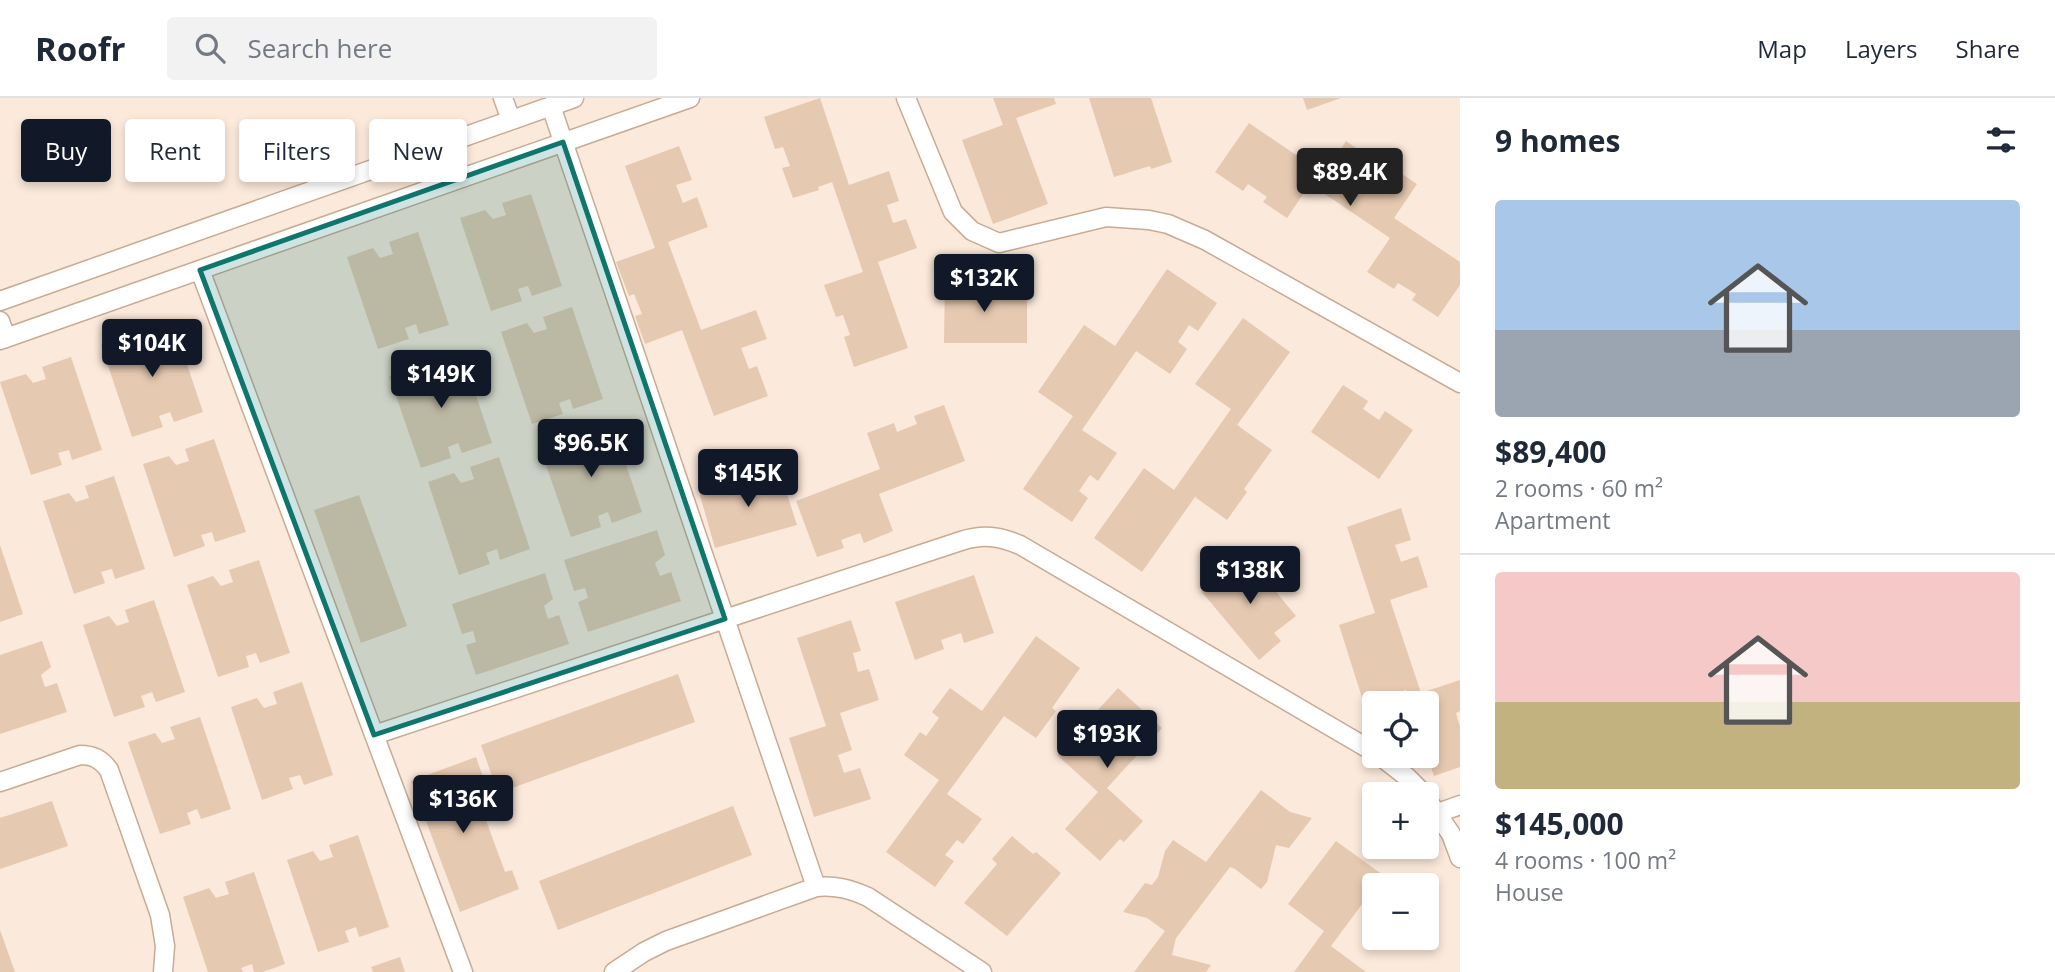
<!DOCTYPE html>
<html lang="en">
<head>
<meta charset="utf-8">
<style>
	:root { --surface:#fff; --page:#f2f2f3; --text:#1f2937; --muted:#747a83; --line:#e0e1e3; --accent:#111827 }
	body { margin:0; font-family:"Open Sans",sans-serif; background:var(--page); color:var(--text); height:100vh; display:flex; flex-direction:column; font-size:26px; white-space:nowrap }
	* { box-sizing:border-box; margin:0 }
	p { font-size:23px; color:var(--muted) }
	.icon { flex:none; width:38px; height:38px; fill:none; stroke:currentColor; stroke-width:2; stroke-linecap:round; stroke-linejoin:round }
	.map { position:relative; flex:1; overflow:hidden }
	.details { display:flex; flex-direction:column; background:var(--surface); width:595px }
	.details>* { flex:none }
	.top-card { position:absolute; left:21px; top:21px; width:665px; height:63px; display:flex; gap:14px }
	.tools { position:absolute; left:1362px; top:593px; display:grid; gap:14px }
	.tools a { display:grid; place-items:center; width:77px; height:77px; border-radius:7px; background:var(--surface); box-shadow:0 4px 10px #0003; font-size:35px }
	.price { position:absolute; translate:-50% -60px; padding:0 16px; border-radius:7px; background:var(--accent); color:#fff; font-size:23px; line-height:46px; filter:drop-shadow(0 2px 4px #0008) }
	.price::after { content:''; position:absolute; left:50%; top:42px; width:21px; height:16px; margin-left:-10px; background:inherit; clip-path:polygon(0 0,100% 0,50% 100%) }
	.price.on { background:#222; color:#fff }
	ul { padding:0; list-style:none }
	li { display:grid; align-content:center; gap:14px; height:371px; padding:0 35px }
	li+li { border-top:2px solid var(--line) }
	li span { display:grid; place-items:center; height:217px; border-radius:7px; color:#555 }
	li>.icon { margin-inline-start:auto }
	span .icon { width:126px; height:126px; fill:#fffc; stroke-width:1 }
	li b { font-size:30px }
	h2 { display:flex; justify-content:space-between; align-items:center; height:84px; padding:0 35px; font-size:30px }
	.pill { padding:0 24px; border-radius:7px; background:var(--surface); box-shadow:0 4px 10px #0003; font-size:24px; line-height:63px }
	.pill.on { background:var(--accent); color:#fff }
	header { display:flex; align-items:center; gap:42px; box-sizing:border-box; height:98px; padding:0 35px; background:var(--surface); border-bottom:2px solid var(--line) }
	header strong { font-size:33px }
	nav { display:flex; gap:38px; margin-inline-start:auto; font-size:24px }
	.search { width:490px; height:63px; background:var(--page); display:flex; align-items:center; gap:18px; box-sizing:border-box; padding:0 24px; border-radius:7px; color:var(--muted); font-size:26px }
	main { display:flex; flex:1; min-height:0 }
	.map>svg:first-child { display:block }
</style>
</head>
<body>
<header>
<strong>Roofr</strong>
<div class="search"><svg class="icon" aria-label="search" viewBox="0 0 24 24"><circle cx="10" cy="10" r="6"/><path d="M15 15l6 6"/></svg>Search here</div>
<nav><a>Map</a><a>Layers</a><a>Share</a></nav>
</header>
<main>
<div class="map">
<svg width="1460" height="874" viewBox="0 0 1460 874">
	<rect width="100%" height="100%" fill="#fbe9db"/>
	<path fill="#e6c9b1" d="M 820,0 L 849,87 L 889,73 L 899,103 L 887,107 L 893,125 L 906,121 L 917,150 L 878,164 L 908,250 L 854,269 L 844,239 L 850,237 L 843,217 L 836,219 L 824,187 L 863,174 L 832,84 L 818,89 L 819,92 L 793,100 L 782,70 L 790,68 L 783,49 L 775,51 L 764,19 Z
		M 993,0 L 1054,0 L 1056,6 L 1016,20 L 1048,106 L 993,126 L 962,42 L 1003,27 Z
		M 1089,0 L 1151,0 L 1172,64 L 1151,71 L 1150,68 L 1114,79 Z
		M 1303,0 L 1341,0 L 1307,12 Z
		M 1249,25 L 1324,76 L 1346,43 L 1387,71 L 1390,68 L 1417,86 L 1394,120 L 1460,164 L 1460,187 L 1438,219 L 1412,202 L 1416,196 L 1398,185 L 1394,191 L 1367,174 L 1390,140 L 1310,86 L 1287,120 L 1263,104 L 1267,99 L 1248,86 L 1243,93 L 1215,74 Z
		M 679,48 L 692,82 L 676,87 L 683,105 L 697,99 L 708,129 L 668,144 L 701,232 L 756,212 L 767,241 L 741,250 L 749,271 L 757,268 L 768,298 L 714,318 L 682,232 L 645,246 L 635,218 L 642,216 L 634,196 L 629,198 L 616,164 L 655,150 L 625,68 Z
		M 531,96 L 562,188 L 532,198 L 528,188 L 518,191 L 522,203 L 491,213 L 460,120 L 485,112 L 493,121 L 506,117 L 502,105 Z
		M 418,134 L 449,227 L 419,236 L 416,226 L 405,230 L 409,241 L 378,251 L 347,159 L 373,150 L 380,160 L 393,156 L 389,144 Z
		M 1167,171 L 1217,205 L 1198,233 L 1189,227 L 1178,244 L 1187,251 L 1170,276 L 1136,253 L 1082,332 L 1117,355 L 1098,383 L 1090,377 L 1079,393 L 1088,400 L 1072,424 L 1023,391 L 1073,318 L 1038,294 L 1084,227 L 1115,248 Z
		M 945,182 L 979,182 L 979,197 L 1000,197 L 1000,189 L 1027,189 L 1027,245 L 944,245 Z
		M 572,209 L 603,301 L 573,311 L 570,301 L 559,305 L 563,316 L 532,326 L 501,234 L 527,225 L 534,235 L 547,231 L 543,219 Z
		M 1243,220 L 1290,254 L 1237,327 L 1272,352 L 1244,391 L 1247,394 L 1227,422 L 1195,399 L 1142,474 L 1094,440 L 1144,370 L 1174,392 L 1231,311 L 1195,286 Z
		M 172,222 L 203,314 L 174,324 L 170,314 L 159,318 L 163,329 L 132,339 L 101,247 L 127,238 L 135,248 L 147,244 L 143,232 Z
		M 461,253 L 492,345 L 462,355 L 458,345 L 448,349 L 451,360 L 421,370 L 389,278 L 415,269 L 423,279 L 436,274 L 432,263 Z
		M 71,259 L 102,352 L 72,362 L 69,352 L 58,355 L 62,367 L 31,377 L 0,284 L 26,276 L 33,285 L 46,281 L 42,269 Z
		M 1343,287 L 1368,303 L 1363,311 L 1379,322 L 1385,313 L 1413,332 L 1379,381 L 1311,334 Z
		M 944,307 L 965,363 L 879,396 L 893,433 L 864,445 L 860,435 L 841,442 L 844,450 L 817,459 L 796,403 L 880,371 L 867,335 L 894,325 L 897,334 L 917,326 L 914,318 Z
		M 611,322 L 642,414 L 612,425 L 608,414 L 598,418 L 601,429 L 571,439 L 539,347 L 565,338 L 573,348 L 585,344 L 581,332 Z
		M 214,341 L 246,434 L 215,444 L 212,434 L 201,437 L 205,448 L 174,459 L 143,366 L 169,358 L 176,367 L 189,363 L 185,351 Z
		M 499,359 L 530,451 L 500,462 L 497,451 L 486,455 L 490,466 L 459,477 L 428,384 L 454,375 L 461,385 L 474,381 L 470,369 Z
		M 778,368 L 797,427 L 715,450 L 699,394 L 729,385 L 731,394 L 751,389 L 748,376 Z
		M 114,378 L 145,471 L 115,481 L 112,471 L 101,474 L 105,485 L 74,496 L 43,403 L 69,395 L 76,404 L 89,400 L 85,388 Z
		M 359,397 L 407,528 L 361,545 L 314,412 Z
		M 1401,410 L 1411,442 L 1395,447 L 1401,464 L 1418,458 L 1428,489 L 1390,502 L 1421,595 L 1460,582 L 1460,613 L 1456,615 L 1460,629 L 1460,669 L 1434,678 L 1426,654 L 1426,606 L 1410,606 L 1406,592 L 1364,606 L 1339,527 L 1375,515 L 1347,429 Z
		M 657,432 L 665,457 L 655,465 L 660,478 L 671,474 L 681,503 L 588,534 L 578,504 L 588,500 L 585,490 L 574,493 L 564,462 Z
		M 0,447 L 23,516 L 0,524 Z
		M 1245,456 L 1296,518 L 1274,535 L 1281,543 L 1259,562 L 1201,493 Z
		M 259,462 L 290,555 L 260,565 L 256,555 L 246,558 L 249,569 L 218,579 L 187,487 L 213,478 L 221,488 L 233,484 L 229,472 Z
		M 545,475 L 553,501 L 544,508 L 548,521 L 559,517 L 569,546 L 476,577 L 466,547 L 476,544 L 473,533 L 462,536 L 452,506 Z
		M 974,477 L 994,535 L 964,545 L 961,535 L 941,542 L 944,551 L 915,562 L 895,504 Z
		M 154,502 L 185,594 L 156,604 L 152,594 L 141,598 L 145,609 L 114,619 L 83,527 L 109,518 L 117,528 L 129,524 L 125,512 Z
		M 851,522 L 861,553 L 853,555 L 858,574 L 869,571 L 879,602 L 840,615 L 852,652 L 838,657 L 844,675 L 860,670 L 871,701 L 814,719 L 789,640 L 826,628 L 797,540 Z
		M 1036,538 L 1080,570 L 1052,610 L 1056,613 L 1036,640 L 1004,618 L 947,696 L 982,721 L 963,746 L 957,742 L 945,757 L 954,763 L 935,789 L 886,754 L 939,682 L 904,657 L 920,634 L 926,638 L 939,620 L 932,614 L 950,590 L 982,613 Z
		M 42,543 L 51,569 L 41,577 L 45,589 L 57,585 L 67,614 L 0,636 L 0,557 Z
		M 678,576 L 695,624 L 498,695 L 481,647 Z
		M 302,584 L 333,677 L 304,687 L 300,677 L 289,680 L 293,691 L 262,702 L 231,609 L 257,600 L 264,610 L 277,606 L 273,594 Z
		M 1118,590 L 1162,630 L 1107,690 L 1143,723 L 1124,744 L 1120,741 L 1100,763 L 1065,731 L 1098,694 L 1057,657 Z
		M 200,619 L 231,711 L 201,721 L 197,711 L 187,715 L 191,726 L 160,736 L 128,644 L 155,635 L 162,645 L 175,641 L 170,629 Z
		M 476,659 L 483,679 L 472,683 L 477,698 L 505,774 L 512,772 L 519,791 L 460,814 L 411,683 Z
		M 1261,692 L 1290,714 L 1312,720 L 1289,750 L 1276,747 L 1267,784 L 1261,791 L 1235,771 L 1230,769 L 1176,840 L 1172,857 L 1211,867 L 1206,874 L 1134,874 L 1165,833 L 1147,820 L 1123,814 L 1145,785 L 1152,787 L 1158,779 L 1165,753 L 1173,742 L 1206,764 Z
		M 52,703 L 68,748 L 0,771 L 0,720 Z
		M 733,708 L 752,757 L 558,832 L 539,783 Z
		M 358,737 L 389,829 L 359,839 L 356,829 L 345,833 L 349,844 L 318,854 L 287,762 L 313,753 L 320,763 L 333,759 L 329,747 Z
		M 1012,738 L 1033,756 L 1036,754 L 1061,775 L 1007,838 L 964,805 L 997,766 L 992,761 Z
		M 1336,743 L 1383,777 L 1374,788 L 1374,790 L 1331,848 L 1366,874 L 1294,874 L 1324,833 L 1288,806 Z
		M 254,774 L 285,866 L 263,874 L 254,874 L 252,866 L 241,870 L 243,874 L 208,874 L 183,799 L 209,790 L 216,800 L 229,796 L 225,784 Z
		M 0,832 L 15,874 L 0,874 Z
		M 400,859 L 405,874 L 373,874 L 371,869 Z"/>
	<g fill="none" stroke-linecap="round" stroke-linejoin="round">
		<defs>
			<path id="street" d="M 503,0 L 511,22
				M 906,0 L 953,114 L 972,133 L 999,145 L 1106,119 L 1149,122 L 1168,126 L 1205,142 L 1460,285
				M 551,8 L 816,789
				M 200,172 L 463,874
				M 0,203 L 574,0
				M 0,223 L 6,240
				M 0,242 L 690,0
				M 374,637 L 961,443 C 983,436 999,438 1020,447 L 1374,654
				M 1380,658 L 1407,679 L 1424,696
				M 0,684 L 80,657 C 93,657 101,661 109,672 L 160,817 L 165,848 L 163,874
				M 1426,700 L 1451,736 L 1460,760
				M 1438,715 L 1460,707
				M 614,874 L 644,854 L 666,843 L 816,789 C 835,787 850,791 868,799 L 982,874"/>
		</defs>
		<use href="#street" stroke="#c7ab93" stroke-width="21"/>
		<use href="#street" stroke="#fff" stroke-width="18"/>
	</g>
	<path fill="#0f766e" fill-opacity="0.2" stroke="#0f766e" stroke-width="5" stroke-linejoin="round" d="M 563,44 L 725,521 L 374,637 L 200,172 Z"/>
</svg>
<div class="tools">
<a><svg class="icon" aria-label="locate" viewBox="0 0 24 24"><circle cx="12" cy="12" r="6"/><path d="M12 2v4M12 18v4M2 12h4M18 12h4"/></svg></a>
<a>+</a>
<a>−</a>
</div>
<b class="price on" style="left:1350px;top:110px">$89.4K</b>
<b class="price" style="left:984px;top:216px">$132K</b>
<b class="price" style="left:152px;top:281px">$104K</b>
<b class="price" style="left:441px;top:312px">$149K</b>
<b class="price" style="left:591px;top:381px">$96.5K</b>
<b class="price" style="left:748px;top:411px">$145K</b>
<b class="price" style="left:1250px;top:508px">$138K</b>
<b class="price" style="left:1107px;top:672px">$193K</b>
<b class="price" style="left:463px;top:737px">$136K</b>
<div class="top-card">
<a class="pill on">Buy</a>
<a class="pill">Rent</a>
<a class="pill">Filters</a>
<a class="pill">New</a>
</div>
</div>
<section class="details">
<h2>9 homes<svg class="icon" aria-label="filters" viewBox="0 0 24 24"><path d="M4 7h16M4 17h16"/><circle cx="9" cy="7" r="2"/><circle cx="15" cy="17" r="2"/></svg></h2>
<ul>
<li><span style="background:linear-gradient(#a9c7e8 60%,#9aa5b1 0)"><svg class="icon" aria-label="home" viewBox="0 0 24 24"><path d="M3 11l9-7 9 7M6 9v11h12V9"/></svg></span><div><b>$89,400</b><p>2 rooms · 60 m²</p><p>Apartment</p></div></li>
<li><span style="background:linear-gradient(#f6c9c9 60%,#c2b280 0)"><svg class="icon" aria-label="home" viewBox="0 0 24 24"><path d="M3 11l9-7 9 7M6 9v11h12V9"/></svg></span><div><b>$145,000</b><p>4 rooms · 100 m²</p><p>House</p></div></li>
</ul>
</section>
</main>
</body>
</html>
